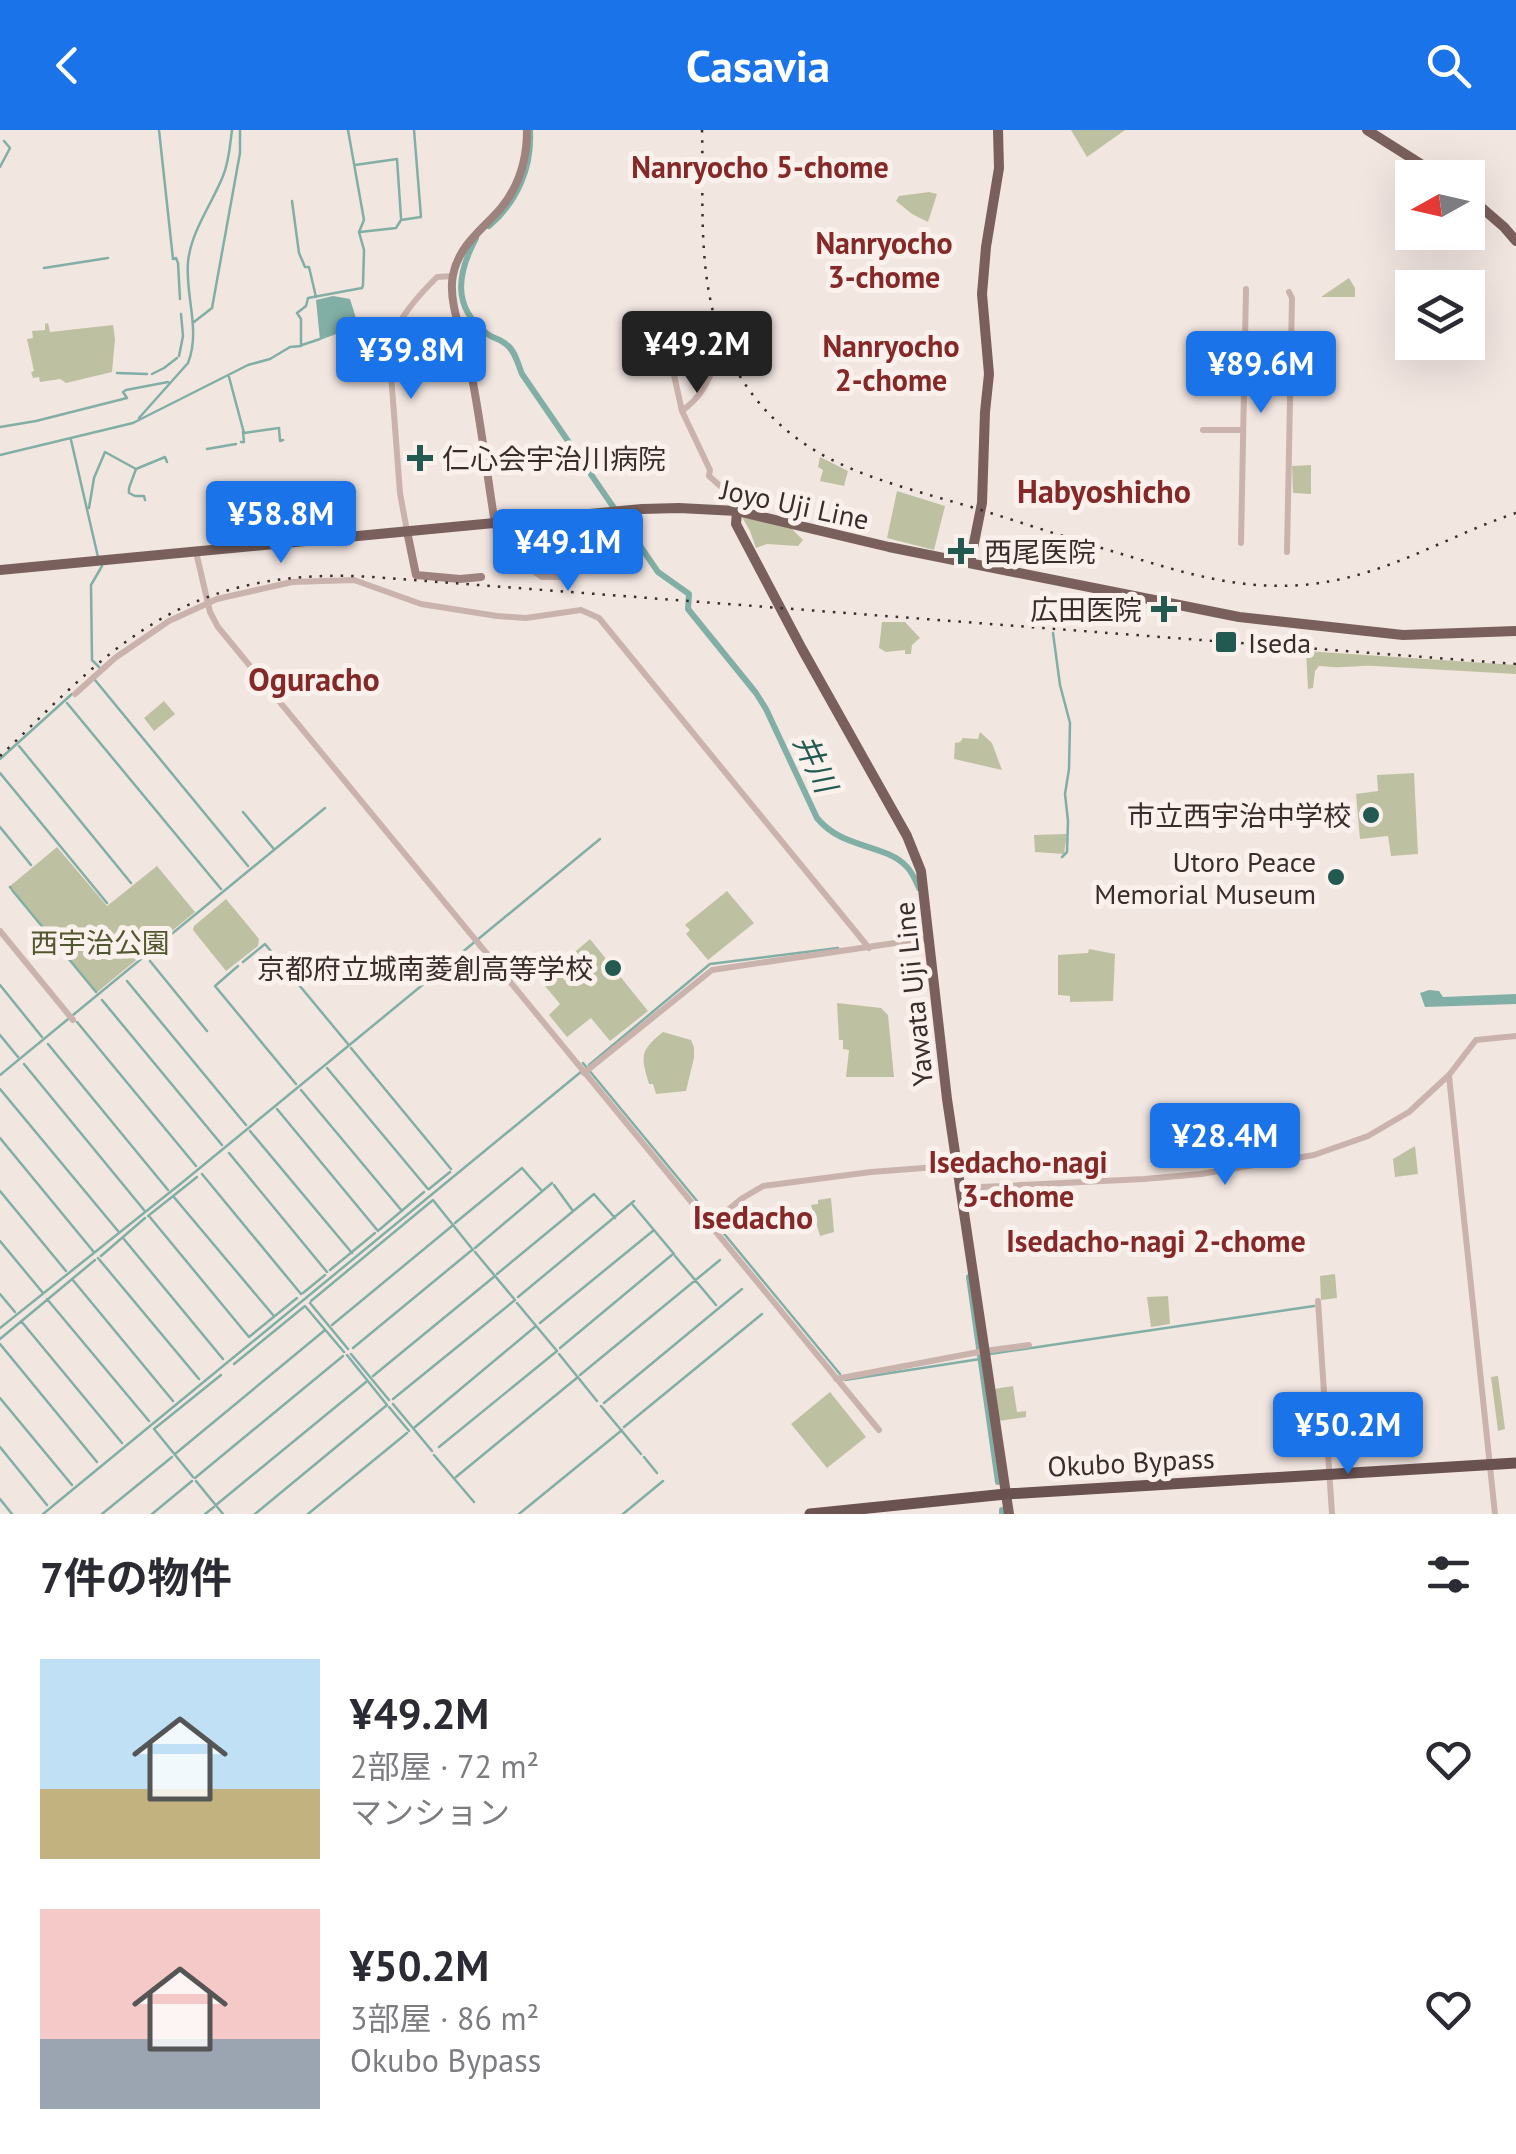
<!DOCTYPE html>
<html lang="ja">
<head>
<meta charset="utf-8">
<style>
	:root { --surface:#fff; --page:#f2f2f3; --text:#2b2b33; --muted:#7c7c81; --accent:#1a73e8 }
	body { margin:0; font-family:"PT Sans","Noto Sans JP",sans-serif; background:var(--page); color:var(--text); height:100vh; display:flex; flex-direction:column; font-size:38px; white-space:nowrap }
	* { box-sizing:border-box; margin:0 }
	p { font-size:32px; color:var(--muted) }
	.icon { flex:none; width:55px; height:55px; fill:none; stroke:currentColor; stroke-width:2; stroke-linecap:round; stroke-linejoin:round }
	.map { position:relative; height:1384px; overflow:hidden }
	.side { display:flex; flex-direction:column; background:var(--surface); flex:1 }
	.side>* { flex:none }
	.needle { width:65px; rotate:262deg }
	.fabs { position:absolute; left:1395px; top:30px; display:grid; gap:20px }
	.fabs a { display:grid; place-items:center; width:90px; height:90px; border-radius:0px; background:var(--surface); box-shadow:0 10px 40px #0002; font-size:50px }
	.price { position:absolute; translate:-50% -85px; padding:0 22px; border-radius:10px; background:var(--accent); color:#fff; font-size:32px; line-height:65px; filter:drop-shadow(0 2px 5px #0008) }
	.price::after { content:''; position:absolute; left:50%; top:60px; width:30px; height:22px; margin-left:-15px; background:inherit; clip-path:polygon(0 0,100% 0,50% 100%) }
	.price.on { background:#222; color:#fff }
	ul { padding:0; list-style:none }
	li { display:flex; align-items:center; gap:30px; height:250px; padding:0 40px }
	li span { display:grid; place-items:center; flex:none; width:280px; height:200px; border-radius:0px; color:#555 }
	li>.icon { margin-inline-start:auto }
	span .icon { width:120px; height:120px; fill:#fffc; stroke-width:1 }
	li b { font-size:42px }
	h2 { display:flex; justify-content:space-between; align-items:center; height:120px; padding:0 40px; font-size:42px }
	header { display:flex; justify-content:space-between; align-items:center; height:130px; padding:0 40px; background:var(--accent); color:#fff; font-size:45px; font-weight:700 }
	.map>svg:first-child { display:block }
</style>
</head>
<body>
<header><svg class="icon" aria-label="back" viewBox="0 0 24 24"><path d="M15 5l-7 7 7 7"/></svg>Casavia<svg class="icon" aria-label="search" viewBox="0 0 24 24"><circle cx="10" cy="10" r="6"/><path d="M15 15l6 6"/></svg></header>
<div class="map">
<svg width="1516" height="1384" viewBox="0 0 1516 1384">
	<rect width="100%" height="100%" fill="#f2e6e1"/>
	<path fill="#bec1a1" d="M 1071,0 L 1125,0 L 1087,27 Z
		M 929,62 L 937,64 L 928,92 L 912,84 L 896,71 L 899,66 Z
		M 1349,148 L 1355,158 L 1355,167 L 1321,167 Z
		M 48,193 L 50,202 L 113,195 L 115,209 L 112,242 L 66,253 L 60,249 L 40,252 L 39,247 L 33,248 L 31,242 L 34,241 L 27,209 L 33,208 L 32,201 L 45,200 L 45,194 Z
		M 820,327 L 848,341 L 844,356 L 820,351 L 823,340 L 818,337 Z
		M 1311,335 L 1311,364 L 1293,363 L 1292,336 Z
		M 897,361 L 945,376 L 934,420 L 887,408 Z
		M 742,387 L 789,396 L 803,410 L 798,416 L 767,414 L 756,418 L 750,401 Z
		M 882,492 L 905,492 L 920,508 L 912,515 L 911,524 L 905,524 L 905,520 L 886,522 L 879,518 Z
		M 1306,521 L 1516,535 L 1516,544 L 1374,536 C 1363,535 1353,537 1342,537 C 1334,538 1327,536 1319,536 L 1315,541 L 1313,558 L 1308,559 Z
		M 164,571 L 175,584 L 154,601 L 144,588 Z
		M 980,602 L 992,613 L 1002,640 L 954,629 L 955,613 L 960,612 L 963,608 L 978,609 Z
		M 1414,643 L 1418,724 L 1391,726 L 1388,706 L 1360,709 L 1356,664 L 1378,661 L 1377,645 Z
		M 1067,704 L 1064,724 L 1035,722 L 1034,705 Z
		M 57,717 L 107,776 L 157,736 L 195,782 L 96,863 L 9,757 Z
		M 727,761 L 754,793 L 708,830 L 686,804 L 690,800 L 685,795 Z
		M 226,769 L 259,809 L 258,816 L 226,841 L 193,800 L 194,796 Z
		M 590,809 L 648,881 L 610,911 L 591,888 L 567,907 L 549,885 L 560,874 L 541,851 Z
		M 1089,819 L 1115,824 L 1113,871 L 1070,872 L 1070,866 L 1058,865 L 1058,825 L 1088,823 Z
		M 837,873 L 881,878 L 888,885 L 894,947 L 846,947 L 849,920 L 843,919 L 843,910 L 839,910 Z
		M 663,902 L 691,910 L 694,917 L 694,928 L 686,961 L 656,964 L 653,954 L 649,954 C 641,927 639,921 663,902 Z
		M 1415,1016 L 1418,1044 L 1395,1047 L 1393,1029 Z
		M 831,1068 L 834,1102 L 820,1106 L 811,1075 L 818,1074 L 818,1070 Z
		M 1335,1144 L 1337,1168 L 1321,1170 L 1320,1146 Z
		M 1168,1166 L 1170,1194 L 1151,1197 L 1147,1167 Z
		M 1498,1246 L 1505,1299 L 1498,1301 L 1491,1247 Z
		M 1013,1256 L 1017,1282 L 1026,1281 L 1026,1287 L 998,1291 L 994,1259 Z
		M 830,1262 L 866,1307 L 827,1338 L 791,1294 Z"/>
	<path fill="#81afa5" d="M 333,166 L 350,169 L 356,188 L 342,198 L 339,203 L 320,210 L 316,170 Z
		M 1429,860 L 1439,861 L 1443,867 L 1516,864 L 1516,874 L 1425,877 L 1420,863 Z"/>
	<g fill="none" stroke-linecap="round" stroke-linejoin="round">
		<path stroke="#81afa5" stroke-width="2.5" d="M 159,0 L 173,129 L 176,128 L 178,133 L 180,169
			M 355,35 L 397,29 L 401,88
			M 0,37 L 10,18 L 4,11
			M 292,71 L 299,123 L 305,137 L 309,137 L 316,167
			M 360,102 L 396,98 L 401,90 L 421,87 L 414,0
			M 44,138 L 108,128
			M 194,192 L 212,178 L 240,23 L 240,0
			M 302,215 L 320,209
			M 179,226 L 183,206 L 181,184
			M 117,243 L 147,244
			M 152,244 L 164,238 L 177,228
			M 229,247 L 244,303 L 279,298 L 280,311 L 283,310
			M 139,288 L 188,233 C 201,200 185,166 188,132 C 191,101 212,74 223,46 C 229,32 230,15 232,0
			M 0,297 L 36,291 L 127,268 L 123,262 L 126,260 L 168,252
			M 71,310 L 98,427
			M 241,312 L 244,312 L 243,302
			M 207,319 L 236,314
			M 0,325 L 133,293 L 248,235 L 270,229 L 290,217 L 301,216 L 301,189 L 297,183 L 306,176 L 308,168 L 362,158 L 363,155 L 364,120 L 359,102 L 364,90 L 348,0
			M 145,370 L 144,366 L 135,366 L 129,363 L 129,358 L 136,339 L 165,327 L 167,332
			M 89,378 L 94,348 L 105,322 L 136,339
			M 1053,503 L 1060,555 L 1070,593 L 1069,639 L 1065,664 L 1068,691 L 1067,722 L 1062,727
			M 99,537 L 92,530 L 91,455 L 102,436
			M 95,550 L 248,736
			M 67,573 L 221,759
			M 19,616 L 131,753
			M 0,629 L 72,564
			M 0,643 L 107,773
			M 243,682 L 273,718
			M 0,697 L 31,735
			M 10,757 L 11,758
			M 12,760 L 96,862
			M 150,831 L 207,901
			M 243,832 L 265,814 L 348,914
			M 238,836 L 215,856 L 296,954
			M 127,851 L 246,995
			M 0,855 L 42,907
			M 102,870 L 222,1015
			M 77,892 L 196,1036
			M 0,905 L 18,927
			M 48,914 L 168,1060
			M 351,918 L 451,1039
			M 583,933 L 840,1244
			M 24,934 L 144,1080
			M 589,935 L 710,834 L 838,818
			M 327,938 L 428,1059
			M 0,945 L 325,678
			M 0,959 L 118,1101
			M 301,960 L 402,1081
			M 277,979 L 378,1101
			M 250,1001 L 352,1123
			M 0,1008 L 93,1121
			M 229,1023 L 327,1142
			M 202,1044 L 301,1164
			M 554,1055 L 573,1081
			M 429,1059 L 450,1042
			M 0,1061 L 66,1141
			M 173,1066 L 273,1185
			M 633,1075 L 674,1124
			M 148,1086 L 197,1047
			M 149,1086 L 249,1207 L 297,1168
			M 455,1093 L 522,1038 L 542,1061
			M 379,1100 L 424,1062
			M 123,1108 L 223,1229
			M 0,1111 L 43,1163
			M 475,1118 L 552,1053
			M 475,1122 L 515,1170
			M 101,1126 L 145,1088
			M 675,1126 L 716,1175
			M 98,1128 L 199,1249
			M 330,1140 L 375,1103
			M 497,1144 L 594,1064 L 615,1088
			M 72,1149 L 173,1271
			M 303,1163 L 325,1145
			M 0,1164 L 15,1182
			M 518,1167 L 634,1071
			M 47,1169 L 149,1291
			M 311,1171 L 433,1070 L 473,1120
			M 310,1173 L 348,1219
			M 517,1173 L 557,1221
			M 21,1191 L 122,1313
			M 540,1193 L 654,1100
			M 332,1195 L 452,1096
			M 0,1198 L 184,1051 L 600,709
			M 0,1209 L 95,1130
			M 0,1214 L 97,1332
			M 353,1218 L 472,1120
			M 560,1218 L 673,1124
			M 351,1224 L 389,1270
			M 559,1224 L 597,1271
			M 990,1224 L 1314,1176
			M 234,1234 L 305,1176 L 344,1222
			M 580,1245 L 720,1130
			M 373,1246 L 495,1146
			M 845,1250 L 980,1229
			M 0,1268 L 72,1355
			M 393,1269 L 515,1170
			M 604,1273 L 742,1159
			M 393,1274 L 432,1321
			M 601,1276 L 641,1324
			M 389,1277 L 409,1301
			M 415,1297 L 536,1196
			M 624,1297 L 762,1184
			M 0,1317 L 47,1375
			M 439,1317 L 557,1221
			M 175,1324 L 325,1200
			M 434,1325 L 474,1372
			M 644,1327 L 657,1343
			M 193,1347 L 154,1299 L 221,1245
			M 456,1347 L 578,1247
			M 195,1348 L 343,1226
			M 196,1351 L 223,1384
			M 0,1369 L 12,1384
			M 216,1375 L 366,1252
			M 43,1384 L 582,941
			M 102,1384 L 172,1327
			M 152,1384 L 192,1351
			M 205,1384 L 214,1377
			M 255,1384 L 387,1275 L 347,1225
			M 308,1384 L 407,1303
			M 519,1384 L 622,1300
			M 623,1384 L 663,1351"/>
		<path stroke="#81afa5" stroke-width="6" d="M 489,96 C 517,72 532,38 530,1
			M 476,108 C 458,142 451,176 486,203 C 492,208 501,209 507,215 C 515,221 518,234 522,244 L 658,442 L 689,464 L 688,479 L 756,563 L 766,579 L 817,688 C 843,720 885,713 907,737 C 912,742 916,751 919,758
			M 969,1147 L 998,1352
			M 1002,1380 L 1002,1384"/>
		<path stroke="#cbb3ad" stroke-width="6" d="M 657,185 L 666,209 L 682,281 L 710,340 L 709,346 L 737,371 L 737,381
			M 682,281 C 703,265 707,253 717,230 L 714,224 L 709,228 L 713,239
			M 1203,300 L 1242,300
			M 495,394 L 497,416 L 542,447 L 562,447
			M 407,401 L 400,363 L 389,218 C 395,191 418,166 437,147 L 453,146
			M 1241,413 L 1246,159
			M 196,422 L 210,482 L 218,497 L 879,1300
			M 1287,422 L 1292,168 L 1289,162
			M 75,564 L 115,528 L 169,491 L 217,469 L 292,452 L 354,450 L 421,474 L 497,486 L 526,488 L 581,480 L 599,488 L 869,818
			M 0,801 L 73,890
			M 584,943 L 712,840 L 929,808
			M 1449,946 L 1495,1384
			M 961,1058 L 1144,1049 L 1201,1044 L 1314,1025 L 1368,1006 L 1409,982 L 1449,945 L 1476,910 L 1516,906
			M 710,1095 L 741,1069 L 763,1056 L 871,1042 L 950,1036
			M 1318,1171 L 1332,1384
			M 836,1249 L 984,1221 L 1029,1215"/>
		<path stroke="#9e827e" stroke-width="8" d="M 495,394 C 487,344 481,293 471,242 C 466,214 447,173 453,145 C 459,115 482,100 501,78 C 520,55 527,29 527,0
			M 407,401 L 416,445 L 460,449 L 481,447"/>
		<path stroke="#7a605d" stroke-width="10" d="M 1367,0 L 1443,48
			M 1468,66 L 1504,97 L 1516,111
			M 737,381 L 736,394 L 802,519 L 907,706 L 921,741 L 947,969 L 1009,1384
			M 970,433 L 982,373 L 985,282 L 989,244 L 982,164 L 986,117 L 999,38 L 998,0
			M 0,440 L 642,379 L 679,378 L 737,381 L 889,417 L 1239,487 L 1403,505 L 1516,501"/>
		<path stroke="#6a5250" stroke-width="11" d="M 810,1384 L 1006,1364 L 1516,1333"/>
		<path stroke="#392c2b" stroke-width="2.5" stroke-dasharray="2.5 8" stroke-linecap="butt" d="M 702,0 C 704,76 695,161 731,230 C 749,266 777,297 811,318 C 860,349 926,363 981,380 C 1029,395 1077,411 1125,425 C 1184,443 1240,460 1302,455 C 1385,448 1441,408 1516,383
			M 0,626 C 48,581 95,529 151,495 C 219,452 295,442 373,447 L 1516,534"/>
	</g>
	<g fill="#225950" stroke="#faf1ed" stroke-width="4">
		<path d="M415 313h10v10h10v10h-10v10h-10v-10h-10v-10h10z"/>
		<path d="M956 406h10v10h10v10h-10v10h-10v-10h-10v-10h10z"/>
		<path d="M1159 464h10v10h10v10h-10v10h-10v-10h-10v-10h10z"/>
		<rect x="1214" y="500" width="24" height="24" rx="5"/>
		<circle cx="1371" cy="685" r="10"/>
		<circle cx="1336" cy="747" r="10"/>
		<circle cx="613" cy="838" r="10"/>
	</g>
	<g text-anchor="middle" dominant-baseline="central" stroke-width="10" stroke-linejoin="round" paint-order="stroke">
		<g font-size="28" fill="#392c2b" stroke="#faf1ed" text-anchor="end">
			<text x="442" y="328" text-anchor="start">仁心会宇治川病院</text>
			<text x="984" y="421" text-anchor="start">西尾医院</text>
			<text x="1142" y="479">広田医院</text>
			<text x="1248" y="512" text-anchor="start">Iseda</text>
			<text x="1351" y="685">市立西宇治中学校</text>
			<text x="1316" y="731">Utoro Peace<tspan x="1316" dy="32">Memorial Museum</tspan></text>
			<text x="593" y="838">京都府立城南菱創高等学校</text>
		</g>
		<g font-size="28" fill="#392c2b" stroke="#faf1ed">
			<text transform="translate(795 374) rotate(12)">Joyo Uji Line</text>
			<text transform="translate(913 864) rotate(-96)">Yawata Uji Line</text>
			<text transform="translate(1131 1332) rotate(-3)">Okubo Bypass</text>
		</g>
		<g font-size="28" fill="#525730" stroke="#faf1ed">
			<text x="100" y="812">西宇治公園</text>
		</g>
		<g font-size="30" font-weight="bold" fill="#852828" stroke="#faf1ed">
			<text x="760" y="36">Nanryocho 5-chome</text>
			<text x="884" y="112">Nanryocho<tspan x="884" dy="34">3-chome</tspan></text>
			<text x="891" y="215">Nanryocho<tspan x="891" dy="34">2-chome</tspan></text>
			<text x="1018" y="1031">Isedacho-nagi<tspan x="1018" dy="34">3-chome</tspan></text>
			<text x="1156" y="1110">Isedacho-nagi 2-chome</text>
		</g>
		<g font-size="30" font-style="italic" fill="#225950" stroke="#faf1ed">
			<text transform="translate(816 633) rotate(65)">井川</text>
		</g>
		<g font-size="32" font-weight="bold" fill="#852828" stroke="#faf1ed">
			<text x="1104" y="361">Habyoshicho</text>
			<text x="314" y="549">Oguracho</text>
			<text x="753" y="1087">Isedacho</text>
		</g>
	</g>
</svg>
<div class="fabs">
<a><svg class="needle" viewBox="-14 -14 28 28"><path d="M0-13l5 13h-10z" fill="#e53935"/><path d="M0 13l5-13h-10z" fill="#7c7c81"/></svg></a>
<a><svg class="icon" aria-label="layers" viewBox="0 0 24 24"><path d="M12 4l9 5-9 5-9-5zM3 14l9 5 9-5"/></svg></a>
</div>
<b class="price on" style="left:697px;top:266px">¥49.2M</b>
<b class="price" style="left:411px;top:272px">¥39.8M</b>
<b class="price" style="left:1261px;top:286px">¥89.6M</b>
<b class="price" style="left:281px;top:436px">¥58.8M</b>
<b class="price" style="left:568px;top:464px">¥49.1M</b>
<b class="price" style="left:1225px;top:1058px">¥28.4M</b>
<b class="price" style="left:1348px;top:1347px">¥50.2M</b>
</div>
<section class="side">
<h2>7件の物件<svg class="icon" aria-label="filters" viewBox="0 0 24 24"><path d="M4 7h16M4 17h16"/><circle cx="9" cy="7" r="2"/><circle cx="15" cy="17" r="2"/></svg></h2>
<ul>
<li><span style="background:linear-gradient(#bfe0f5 65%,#c2b280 0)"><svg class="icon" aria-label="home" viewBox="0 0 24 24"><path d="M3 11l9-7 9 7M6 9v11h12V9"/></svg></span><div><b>¥49.2M</b><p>2部屋 · 72 m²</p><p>マンション</p></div><svg class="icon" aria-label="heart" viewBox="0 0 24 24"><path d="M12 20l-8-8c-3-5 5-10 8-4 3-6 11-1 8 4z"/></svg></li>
<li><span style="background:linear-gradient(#f6c9c9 65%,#9aa5b1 0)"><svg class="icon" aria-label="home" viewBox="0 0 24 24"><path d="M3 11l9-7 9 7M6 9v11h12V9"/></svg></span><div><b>¥50.2M</b><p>3部屋 · 86 m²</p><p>Okubo Bypass</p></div><svg class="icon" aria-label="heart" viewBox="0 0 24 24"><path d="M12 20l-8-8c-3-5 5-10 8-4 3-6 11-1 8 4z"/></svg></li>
</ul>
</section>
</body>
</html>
